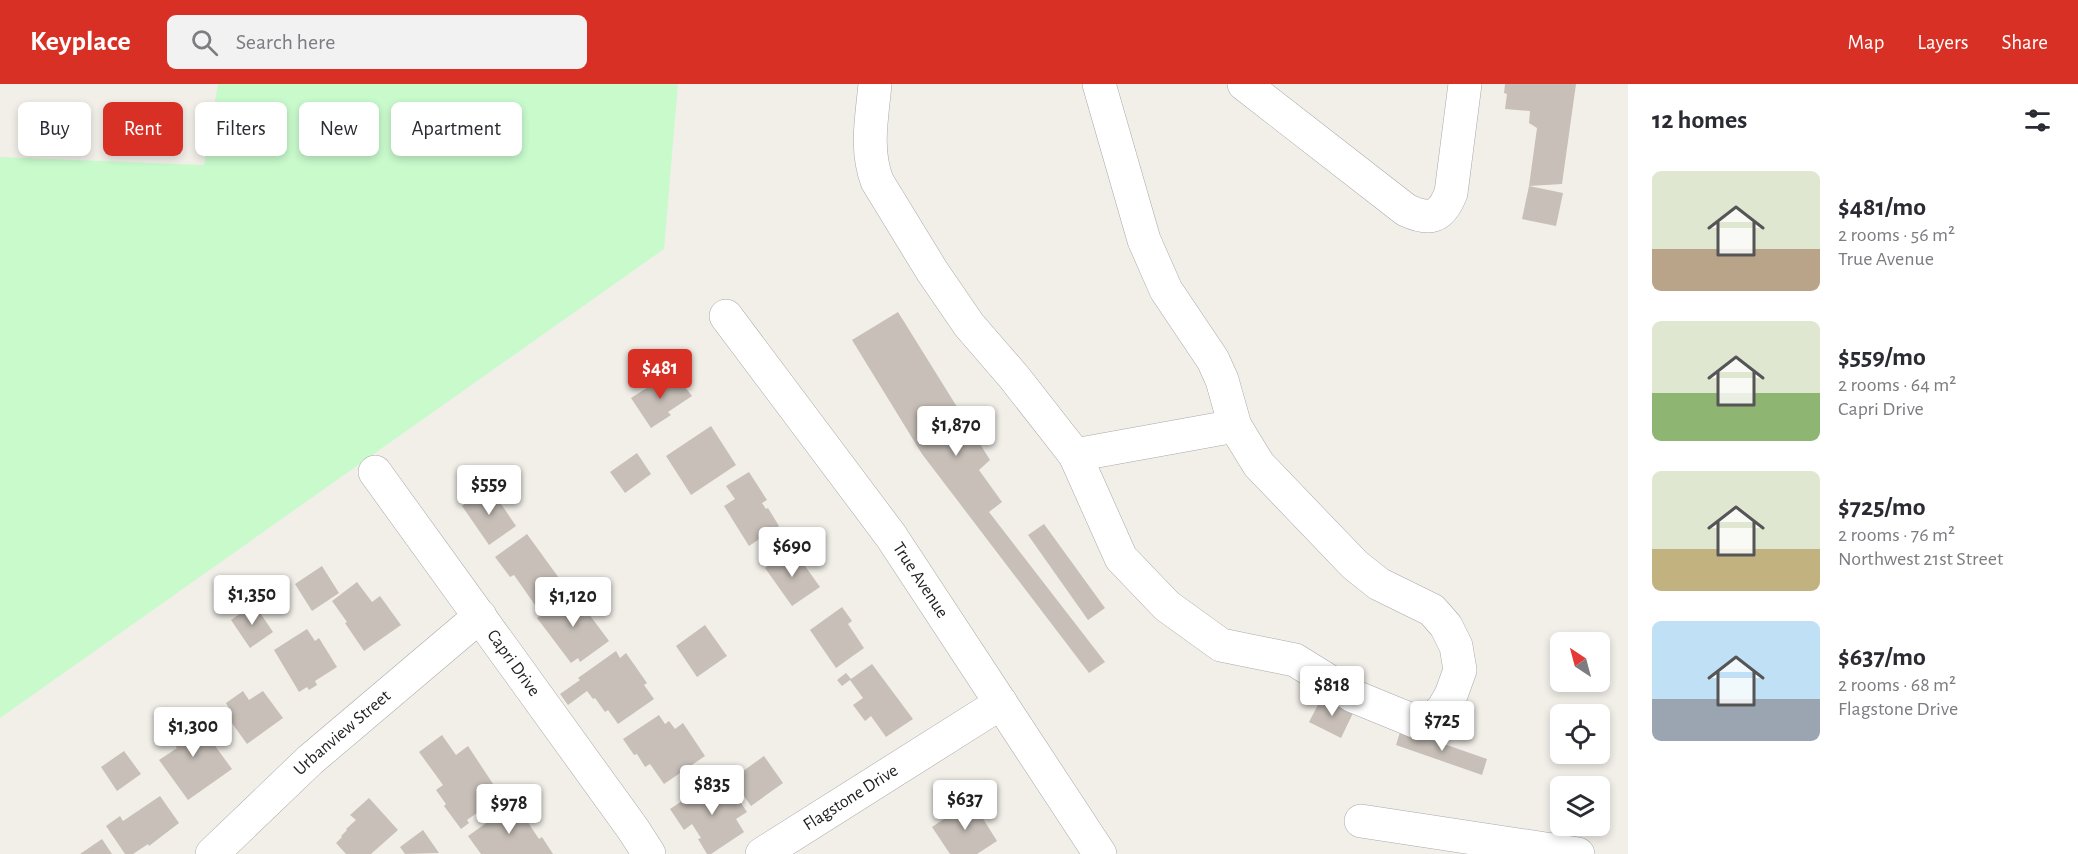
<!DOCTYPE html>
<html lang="en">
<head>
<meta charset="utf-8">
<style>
	:root { --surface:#fff; --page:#f2f2f3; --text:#2b2b33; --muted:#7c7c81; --accent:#d93025 }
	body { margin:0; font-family:"Alegreya Sans",sans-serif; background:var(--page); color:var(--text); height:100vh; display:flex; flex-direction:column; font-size:22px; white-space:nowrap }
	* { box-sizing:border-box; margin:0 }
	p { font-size:20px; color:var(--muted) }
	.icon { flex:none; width:33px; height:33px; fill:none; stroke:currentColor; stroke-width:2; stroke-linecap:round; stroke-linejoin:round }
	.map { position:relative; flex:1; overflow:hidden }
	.sheet { display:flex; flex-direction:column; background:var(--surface); width:450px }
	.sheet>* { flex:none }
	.guide { position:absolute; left:18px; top:18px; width:570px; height:54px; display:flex; gap:12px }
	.needle { width:39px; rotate:324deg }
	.controls { position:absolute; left:1550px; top:548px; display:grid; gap:12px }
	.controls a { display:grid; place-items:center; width:60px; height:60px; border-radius:9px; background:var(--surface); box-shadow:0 3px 9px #0003; font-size:30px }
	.price { position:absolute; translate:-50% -51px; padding:0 14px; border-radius:6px; background:#fff; color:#222; font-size:20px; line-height:39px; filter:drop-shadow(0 2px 3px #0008) }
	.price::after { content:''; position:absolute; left:50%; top:36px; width:18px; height:14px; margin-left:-9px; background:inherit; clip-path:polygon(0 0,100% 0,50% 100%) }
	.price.selected { background:var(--accent); color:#fff }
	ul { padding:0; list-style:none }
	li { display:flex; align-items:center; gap:18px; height:150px; padding:0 24px }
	li span { display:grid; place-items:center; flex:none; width:168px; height:120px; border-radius:9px; color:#555 }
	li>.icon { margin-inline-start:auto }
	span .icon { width:72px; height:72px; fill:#fffc; stroke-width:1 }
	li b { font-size:26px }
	h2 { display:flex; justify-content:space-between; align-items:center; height:72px; padding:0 24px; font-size:26px }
	.pill { padding:0 21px; border-radius:9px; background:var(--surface); box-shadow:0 3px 9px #0003; font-size:21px; line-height:54px }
	.pill.selected { background:var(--accent); color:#fff }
	header { display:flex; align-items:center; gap:36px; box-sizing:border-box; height:84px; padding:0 30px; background:var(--accent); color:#fff }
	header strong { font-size:28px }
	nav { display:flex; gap:33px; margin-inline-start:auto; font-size:21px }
	.search { width:420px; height:54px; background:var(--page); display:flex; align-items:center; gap:15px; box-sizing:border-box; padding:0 21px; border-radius:9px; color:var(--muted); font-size:22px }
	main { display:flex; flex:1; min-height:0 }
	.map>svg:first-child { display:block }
</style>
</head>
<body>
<header>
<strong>Keyplace</strong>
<div class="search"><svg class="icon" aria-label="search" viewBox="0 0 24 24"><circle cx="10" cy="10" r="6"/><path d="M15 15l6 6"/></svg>Search here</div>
<nav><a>Map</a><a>Layers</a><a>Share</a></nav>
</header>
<main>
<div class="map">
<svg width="1628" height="770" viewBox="0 0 1628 770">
	<rect width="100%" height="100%" fill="#f2efe9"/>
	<path fill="#c8facc" d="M 218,0 L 678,0 L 664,165 L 0,634 L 0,73 L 204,81 Z"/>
	<path fill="#c7bfb8" d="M 1505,0 L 1576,0 L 1562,100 L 1529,102 L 1537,44 L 1529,39 L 1530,27 L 1505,25 L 1507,10 L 1504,9 Z
		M 1529,102 L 1563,109 L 1556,142 L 1522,135 Z
		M 898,228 L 990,376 L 979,386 L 1002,418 L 989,428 L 1105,578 L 1089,589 L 922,370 L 852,256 Z
		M 670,289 L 678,302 L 682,299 L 692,312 L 668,328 L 671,331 L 651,344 L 631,314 Z
		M 711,342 L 736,381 L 691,411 L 666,372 Z
		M 637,369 L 651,390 L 625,409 L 610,388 Z
		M 749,388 L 767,416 L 762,419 L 766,425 L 768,424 L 779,442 L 749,462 L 724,422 L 735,415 L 726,402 Z
		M 489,402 L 516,442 L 489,461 L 462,422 Z
		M 1044,440 L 1105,524 L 1088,536 L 1028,451 Z
		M 527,450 L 564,501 L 535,521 L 514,491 L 510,493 L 495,473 Z
		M 793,465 L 820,503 L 792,522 L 765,484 Z
		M 322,482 L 339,509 L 312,527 L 295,500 Z
		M 357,498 L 372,518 L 380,512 L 401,541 L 364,567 L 345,539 L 347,538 L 332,517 Z
		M 573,507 L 581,517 L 584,515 L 587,519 L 583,522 L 609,557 L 580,578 L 578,574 L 571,579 L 537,534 Z
		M 254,520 L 273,548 L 250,564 L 231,536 Z
		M 842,523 L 852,537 L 848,540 L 864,564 L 836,584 L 810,546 Z
		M 705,541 L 727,572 L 697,593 L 676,562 Z
		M 307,545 L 315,557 L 319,554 L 337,583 L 315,597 L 317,601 L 309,606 L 307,603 L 299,608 L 274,566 Z
		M 616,567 L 620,574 L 626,569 L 647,599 L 644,601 L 654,615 L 618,640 L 608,626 L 605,628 L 595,614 L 593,615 L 587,607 L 568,621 L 560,610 L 580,596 L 578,594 Z
		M 872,580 L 913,635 L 886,653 L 871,632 L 865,637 L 853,621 L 863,614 L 850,596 L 842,602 L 837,596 L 846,589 L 851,595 Z
		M 243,607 L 249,616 L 263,607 L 283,634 L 247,660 L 226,631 L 231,628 L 226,619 Z
		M 1323,611 L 1354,627 L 1341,654 L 1309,638 Z
		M 191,629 L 232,685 L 188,716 L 159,676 L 177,664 L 165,647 Z
		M 659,631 L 665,640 L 669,637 L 675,645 L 683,639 L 705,672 L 664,700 L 650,680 L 645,683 L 637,670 L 634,671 L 623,655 Z
		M 1401,645 L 1487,675 L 1482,691 L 1396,661 Z
		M 442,651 L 456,671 L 468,662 L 501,712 L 467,736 L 469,739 L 461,745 L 444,722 L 446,720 L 436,706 L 443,701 L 419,668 Z
		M 124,667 L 141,690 L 117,707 L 101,683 Z
		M 764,672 L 783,699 L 751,722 L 732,695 Z
		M 727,698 L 747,728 L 736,735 L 744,748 L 711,770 L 707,770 L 698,755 L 701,754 L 692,740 L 684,746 L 670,725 L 706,701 L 711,708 Z
		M 160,712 L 179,739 L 149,762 L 148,760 L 133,770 L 125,770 L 106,742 L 120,732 L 123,737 Z
		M 369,714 L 398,746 L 371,770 L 346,770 L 336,759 L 342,753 L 341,752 L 347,746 L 346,745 L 356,736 L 350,731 Z
		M 519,716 L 528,729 L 524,732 L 533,746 L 539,755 L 542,753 L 553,770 L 481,770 L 468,752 Z
		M 971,717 L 975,724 L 979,721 L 985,730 L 982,733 L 997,757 L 977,770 L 950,770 L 932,743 Z
		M 423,746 L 439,769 L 405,770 L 400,763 Z
		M 102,755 L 112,770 L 80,770 Z"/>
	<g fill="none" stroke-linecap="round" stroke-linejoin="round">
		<defs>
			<g id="minor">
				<path d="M 875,0 C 872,33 865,65 877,97 L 932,187 L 969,241 L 1014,293 L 1075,371 L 1121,474 L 1167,522 L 1221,561 L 1295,576 L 1353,612 L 1419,639 L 1432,635 L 1443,625 L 1451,611 L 1460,586 L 1456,562 L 1446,542 L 1432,526 L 1379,500 L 1355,481 L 1259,381 L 1235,342 L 1222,296 L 1213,276 L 1166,206 L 1144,156 L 1099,0"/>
				<path d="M 1244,0 L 1406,126 C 1430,137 1441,134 1451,109 L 1465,0"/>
				<path id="s1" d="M 726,232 L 891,452 L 1100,770"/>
				<path d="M 1075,371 L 1235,342"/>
				<path id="s2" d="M 375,388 L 633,745 L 649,770"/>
				<path d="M 1361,737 L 1578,770"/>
				<path id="s3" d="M 212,770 L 310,676 L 480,532"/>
				<path id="s4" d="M 762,770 L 1001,619"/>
			</g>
		</defs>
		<use href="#minor" stroke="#a9a9a9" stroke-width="34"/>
		<use href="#minor" stroke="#fff" stroke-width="33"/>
	</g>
	<g text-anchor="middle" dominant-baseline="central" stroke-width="6" stroke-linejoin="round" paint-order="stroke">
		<g font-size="18" fill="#222" stroke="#fff">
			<text stroke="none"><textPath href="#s1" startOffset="328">True Avenue</textPath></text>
			<text stroke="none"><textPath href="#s2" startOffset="236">Capri Drive</textPath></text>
			<text stroke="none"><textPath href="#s3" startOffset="178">Urbanview Street</textPath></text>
			<text stroke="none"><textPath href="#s4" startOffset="105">Flagstone Drive</textPath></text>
		</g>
	</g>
</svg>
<div class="controls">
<a><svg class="needle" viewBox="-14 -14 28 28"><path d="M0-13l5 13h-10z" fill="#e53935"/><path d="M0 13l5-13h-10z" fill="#7c7c81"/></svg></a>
<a><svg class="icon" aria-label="locate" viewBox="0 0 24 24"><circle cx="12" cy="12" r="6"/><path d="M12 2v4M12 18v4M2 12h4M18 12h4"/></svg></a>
<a><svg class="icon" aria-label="layers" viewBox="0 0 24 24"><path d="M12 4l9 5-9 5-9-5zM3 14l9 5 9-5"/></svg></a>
</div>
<b class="price selected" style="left:660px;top:316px">$481</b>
<b class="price" style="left:956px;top:373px">$1,870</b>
<b class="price" style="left:489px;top:432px">$559</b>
<b class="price" style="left:792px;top:494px">$690</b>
<b class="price" style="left:252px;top:542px">$1,350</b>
<b class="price" style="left:573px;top:544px">$1,120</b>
<b class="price" style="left:1332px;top:633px">$818</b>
<b class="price" style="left:1442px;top:668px">$725</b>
<b class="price" style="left:193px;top:674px">$1,300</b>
<b class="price" style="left:712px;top:732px">$835</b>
<b class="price" style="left:965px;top:747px">$637</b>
<b class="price" style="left:509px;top:751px">$978</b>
<div class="guide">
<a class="pill">Buy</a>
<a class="pill selected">Rent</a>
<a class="pill">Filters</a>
<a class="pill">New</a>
<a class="pill">Apartment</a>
</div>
</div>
<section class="sheet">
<h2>12 homes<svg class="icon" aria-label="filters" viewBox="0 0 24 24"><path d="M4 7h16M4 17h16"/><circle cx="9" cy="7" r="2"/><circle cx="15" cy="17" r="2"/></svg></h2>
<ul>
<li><span style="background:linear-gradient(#dfe7d0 65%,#b9a48a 0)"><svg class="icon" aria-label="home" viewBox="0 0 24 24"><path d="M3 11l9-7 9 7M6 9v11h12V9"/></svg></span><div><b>$481/mo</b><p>2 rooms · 56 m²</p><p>True Avenue</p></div></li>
<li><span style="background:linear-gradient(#dfe7d0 60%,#8fb573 0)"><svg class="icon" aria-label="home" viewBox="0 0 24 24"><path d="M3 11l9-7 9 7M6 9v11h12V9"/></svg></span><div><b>$559/mo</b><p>2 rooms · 64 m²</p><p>Capri Drive</p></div></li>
<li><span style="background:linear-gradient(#dfe7d0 65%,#c2b280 0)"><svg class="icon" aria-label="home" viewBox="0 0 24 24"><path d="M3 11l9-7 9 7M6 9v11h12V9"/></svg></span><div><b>$725/mo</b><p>2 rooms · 76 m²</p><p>Northwest 21st Street</p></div></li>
<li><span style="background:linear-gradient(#bfe0f5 65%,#9aa5b1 0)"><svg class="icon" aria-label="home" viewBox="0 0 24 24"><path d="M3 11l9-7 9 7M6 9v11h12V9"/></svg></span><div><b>$637/mo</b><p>2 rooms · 68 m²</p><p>Flagstone Drive</p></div></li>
</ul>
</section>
</main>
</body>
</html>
